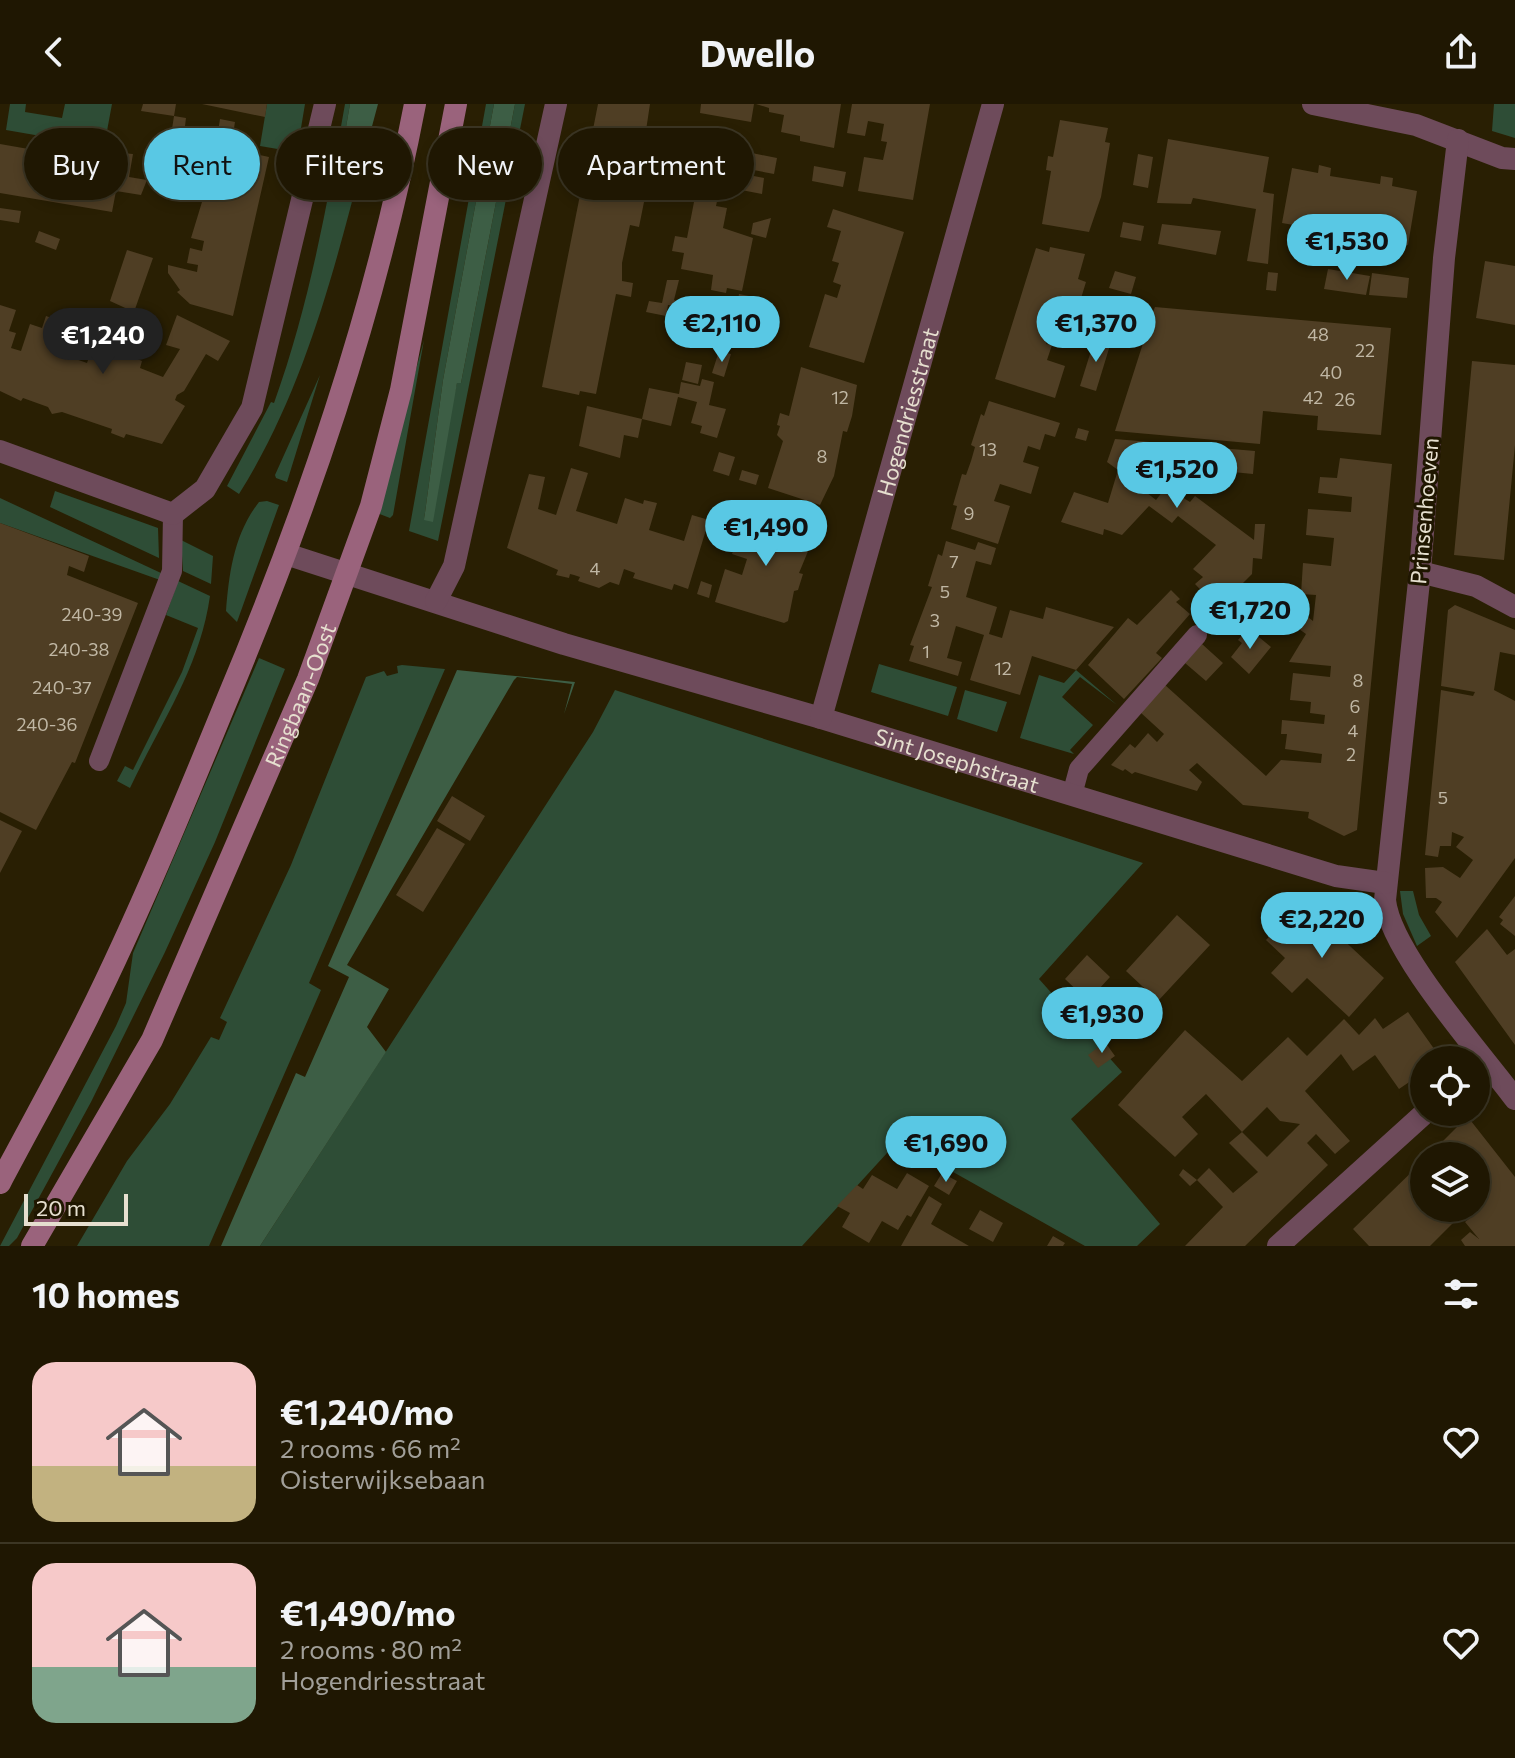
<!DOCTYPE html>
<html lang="en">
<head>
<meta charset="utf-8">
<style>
	:root { --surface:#1f1702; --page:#2c2411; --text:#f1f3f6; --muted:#a19f99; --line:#3c3624; --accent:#59c8e4 }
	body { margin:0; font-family:Commissioner,sans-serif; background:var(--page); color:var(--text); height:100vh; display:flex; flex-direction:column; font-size:30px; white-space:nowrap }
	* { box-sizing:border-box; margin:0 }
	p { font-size:26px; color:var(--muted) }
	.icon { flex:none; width:44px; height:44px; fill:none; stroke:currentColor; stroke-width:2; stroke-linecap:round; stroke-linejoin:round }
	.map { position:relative; height:1142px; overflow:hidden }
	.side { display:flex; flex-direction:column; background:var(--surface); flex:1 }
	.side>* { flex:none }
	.guide { position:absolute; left:24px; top:24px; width:800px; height:72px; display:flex; gap:16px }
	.controls { position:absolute; left:1410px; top:942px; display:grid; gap:16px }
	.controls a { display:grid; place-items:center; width:80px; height:80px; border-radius:50%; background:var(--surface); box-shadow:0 4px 12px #0003,0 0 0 2px var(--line); font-size:40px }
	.scale { position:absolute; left:24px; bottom:20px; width:104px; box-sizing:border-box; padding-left:8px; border:4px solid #e6dfcf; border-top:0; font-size:22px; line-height:28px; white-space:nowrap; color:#e6dfcf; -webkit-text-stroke:6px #1f1600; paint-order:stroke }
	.price { position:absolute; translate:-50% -68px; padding:0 18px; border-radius:28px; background:var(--accent); color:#111; font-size:26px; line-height:52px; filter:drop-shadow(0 2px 4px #0008) }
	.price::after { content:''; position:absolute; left:50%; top:48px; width:24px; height:18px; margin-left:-12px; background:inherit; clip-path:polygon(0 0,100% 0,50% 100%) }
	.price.current { background:#222; color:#fff }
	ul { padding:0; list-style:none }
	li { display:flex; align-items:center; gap:24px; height:200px; padding:0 32px }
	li+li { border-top:2px solid var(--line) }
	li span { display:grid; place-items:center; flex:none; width:224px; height:160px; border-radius:24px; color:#555 }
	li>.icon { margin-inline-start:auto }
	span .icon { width:96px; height:96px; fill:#fffc; stroke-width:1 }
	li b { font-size:34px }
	h2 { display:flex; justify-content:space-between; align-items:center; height:96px; padding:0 32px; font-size:34px }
	.pill { padding:0 28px; border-radius:36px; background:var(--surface); box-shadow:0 4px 12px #0003,0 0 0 2px var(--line); font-size:28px; line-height:72px }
	.pill.current { background:var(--accent); color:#111 }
	header { display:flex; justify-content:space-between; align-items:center; height:104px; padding:0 32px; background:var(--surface); font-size:36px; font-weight:700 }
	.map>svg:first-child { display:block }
</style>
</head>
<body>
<header><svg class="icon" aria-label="back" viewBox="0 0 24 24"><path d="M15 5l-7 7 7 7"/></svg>Dwello<svg class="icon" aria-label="share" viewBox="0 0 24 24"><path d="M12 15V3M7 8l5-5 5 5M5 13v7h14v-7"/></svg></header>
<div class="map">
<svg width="1515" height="1142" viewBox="0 0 1515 1142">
	<rect width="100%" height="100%" fill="#291f03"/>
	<path fill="#2e4d36" d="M 10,0 L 26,0 L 25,8 L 62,14 L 65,0 L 112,0 L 104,43 L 6,26 Z
		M 267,0 L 305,0 L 298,42 L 301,49 L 260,42 Z
		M 345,0 L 350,0 L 339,64 L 360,67 C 331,179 301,291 239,390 L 227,382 L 271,298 L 274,299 C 309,202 327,102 345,0 Z
		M 486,0 L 494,0 L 443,276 L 424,416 L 457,279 L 461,279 L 515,0 L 525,0 L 438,437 L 409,427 Z
		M 1494,0 L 1515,0 L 1515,34 L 1492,27 Z
		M 424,236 L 393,411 L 390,414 L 377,409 Z
		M 320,271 L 287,378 L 276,374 L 275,371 Z
		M 55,387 L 158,424 L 159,454 L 50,403 Z
		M 0,394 L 161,469 L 160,476 L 0,419 Z
		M 267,397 L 279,401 L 237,518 L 226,507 C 229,469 234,430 259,398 Z
		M 181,436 L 213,452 L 211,480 L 183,467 Z
		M 178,477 L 210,492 C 200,564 159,622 130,684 L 117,677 L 125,662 L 133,666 L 182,568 L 198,524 L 166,511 Z
		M 259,554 L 285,565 L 215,738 L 165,848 L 91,998 L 17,1134 L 9,1142 L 0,1142 L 116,922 L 126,899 L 133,849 Z
		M 879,560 L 957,583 L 948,612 L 871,588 Z
		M 402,561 L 445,565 L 309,879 L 321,886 L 209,1142 L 77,1142 L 127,1057 L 170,1000 L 211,933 L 219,936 L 227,918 L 220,914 L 291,761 L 366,573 L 384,567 L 387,572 L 398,569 L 397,562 Z
		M 1076,566 L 1117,601 L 1080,573 L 1062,593 L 1093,621 L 1070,646 L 1074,650 L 1020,634 L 1039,571 L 1064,579 Z
		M 615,586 L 1143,759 L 1039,875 L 1122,968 L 1071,1015 L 1160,1120 L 1137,1142 L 1085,1142 L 898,1037 L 802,1142 L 260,1142 L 593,628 Z
		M 965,586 L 1007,598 L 997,628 L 957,615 Z
		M 1400,787 L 1413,787 L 1419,811 L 1431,832 L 1417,842 L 1403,810 Z
		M 1319,790 L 1355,802 L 1363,834 L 1356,835 L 1316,797 Z"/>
	<path fill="#3d5e45" d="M 350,0 L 378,0 L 360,67 L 339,64 Z
		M 494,0 L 515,0 L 461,279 L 457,279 L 433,418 L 424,416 L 443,276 Z
		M 457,566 L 575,578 L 564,610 L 572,580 L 517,573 L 514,576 L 347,861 L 389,885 L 367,923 L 386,948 L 260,1142 L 221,1142 L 296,969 L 305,973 L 349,873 L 328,862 Z"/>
	<path fill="#4f3e24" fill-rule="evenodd" d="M 143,0 L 176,0 L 174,12 L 141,7 Z
		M 202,0 L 267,0 L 265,13 Z
		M 598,0 L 650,0 L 637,86 L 646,88 L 639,123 L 630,121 L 622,159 L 622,177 L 633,179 L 631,193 L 616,190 L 596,290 L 580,287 L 579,291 L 542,283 Z
		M 701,0 L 754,0 L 751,18 L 700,9 Z
		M 756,0 L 841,0 L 834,44 L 800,37 L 800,32 L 781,28 L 784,11 L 769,8 L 769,4 Z
		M 852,0 L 930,0 L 913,96 L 858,87 L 864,53 L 883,56 L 887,38 L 881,37 L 884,20 L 868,17 L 865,32 L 847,29 Z
		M 174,12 L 186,14 L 184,30 L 172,25 Z
		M 220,15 L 235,18 L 232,36 L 217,34 Z
		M 1060,16 L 1108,24 L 1105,38 L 1110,39 L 1101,93 L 1089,128 L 1042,120 L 1051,67 L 1046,66 L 1048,52 L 1053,53 Z
		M 1168,35 L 1269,53 L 1263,88 L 1274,90 L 1268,160 L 1247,157 L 1256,105 L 1193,94 L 1191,100 L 1157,99 Z
		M 0,40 L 120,61 L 122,49 L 133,50 L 129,73 L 147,76 L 141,91 L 116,87 L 112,108 L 0,89 Z
		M 218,42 L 269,53 L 233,212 L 190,200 L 177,188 L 180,186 L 168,169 L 168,161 L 197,168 L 198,161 L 187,159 L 190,144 L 202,147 L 204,137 L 191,134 L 209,75 L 204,74 L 208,58 L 214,59 Z
		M 693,45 L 726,51 L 723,66 L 764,74 L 762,90 L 736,85 L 731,80 L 719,88 L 716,102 L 727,104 L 723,124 L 753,134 L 742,187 L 727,184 L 726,189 L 711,186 L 713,171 L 681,165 L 684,149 L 672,147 L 675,132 L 687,134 L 694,98 L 689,97 L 693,78 L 675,75 L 679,58 L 691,61 Z
		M 747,48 L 777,54 L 774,70 L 743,64 Z
		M 1138,50 L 1153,53 L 1148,84 L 1133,81 Z
		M 1319,61 L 1331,64 L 1330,72 L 1380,80 L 1381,72 L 1393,74 L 1392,82 L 1417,87 L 1408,141 L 1282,119 L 1292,64 L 1318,69 Z
		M 814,62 L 846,68 L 843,83 L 812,77 Z
		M 0,104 L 21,107 L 19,119 L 0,116 Z
		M 833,105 L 904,128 L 864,259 L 809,243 L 825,190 L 837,194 L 841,181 L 833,178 L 839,159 L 832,157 L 841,127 L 827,123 Z
		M 771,114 L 766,134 L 751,130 L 753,119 Z
		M 1123,118 L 1144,122 L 1141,137 L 1120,133 Z
		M 1162,120 L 1221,127 L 1216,151 L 1158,140 Z
		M 39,127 L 60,135 L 56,146 L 35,138 Z
		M 1050,143 L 1085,150 L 1078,175 L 1086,178 L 1071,227 L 1052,221 L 1046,240 L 1052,241 L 1047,256 L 1065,262 L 1055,294 L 995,275 L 1036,144 L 1049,148 Z
		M 127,146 L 153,154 L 134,208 L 110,197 Z
		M 1485,157 L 1515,162 L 1515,221 L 1476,214 Z
		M 1328,165 L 1370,172 L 1366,191 L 1324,185 Z
		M 1115,167 L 1136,173 L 1131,190 L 1109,184 Z
		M 1268,168 L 1278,169 L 1276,187 L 1266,186 Z
		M 1372,169 L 1409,174 L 1407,194 L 1369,191 Z
		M 667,176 L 679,176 L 674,196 L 707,212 L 705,221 L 734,227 L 731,243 L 668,231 L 674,202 L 668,201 L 666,212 L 646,208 L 649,197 L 662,199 Z
		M 739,190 L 754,193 L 750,215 L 737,201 Z
		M 0,201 L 16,206 L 9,227 L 16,229 L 11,244 L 21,247 L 30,220 L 42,224 L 46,212 L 63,218 L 65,210 L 79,215 L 70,241 L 74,242 L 70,253 L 87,259 L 93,241 L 115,249 L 116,246 L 142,257 L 140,264 L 163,273 L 180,245 L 166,241 L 177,211 L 230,237 L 218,257 L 206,250 L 184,287 L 177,291 L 175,296 L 185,302 L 162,340 L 126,330 L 124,334 L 111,329 L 112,325 L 62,308 L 52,310 L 48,303 L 23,294 L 21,297 L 0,287 Z
		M 1128,203 L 1152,210 L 1155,203 L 1391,224 L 1381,331 L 1317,326 L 1318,312 L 1263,307 L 1260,340 L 1115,327 L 1145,233 L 1108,226 L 1113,208 L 1125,211 Z
		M 1095,234 L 1111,238 L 1096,287 L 1080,282 Z
		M 719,247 L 731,250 L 724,273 L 712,269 Z
		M 1472,257 L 1515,261 L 1515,341 L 1504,456 L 1454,451 Z
		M 686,258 L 702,261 L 698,280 L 682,276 Z
		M 801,263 L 857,281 L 852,312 L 847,328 L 843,327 L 834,372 L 820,401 L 768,384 L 783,337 L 777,331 L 780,322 L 777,321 L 780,309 L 789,312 Z
		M 702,275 L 714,278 L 709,301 L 726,305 L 717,334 L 700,329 L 702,322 L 691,319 L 697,298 L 678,293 L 671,322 L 642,315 L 638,334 L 624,331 L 620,354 L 579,342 L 587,302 L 642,315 L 649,284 L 679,290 L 681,278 L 700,282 Z
		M 989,297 L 1060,319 L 1055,333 L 1045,330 L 1040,346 L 1028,342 L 1023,358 L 1039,363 L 1031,390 L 1000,380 L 994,397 L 1010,402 L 998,440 L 951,425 L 957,402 L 953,401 L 962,370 L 966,371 L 971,357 L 975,343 L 971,341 L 981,310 L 984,312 Z
		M 1078,324 L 1089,327 L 1086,337 L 1075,334 Z
		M 1115,335 L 1255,347 L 1253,370 L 1151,360 L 1144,354 L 1128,374 L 1156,396 L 1166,383 L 1190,398 L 1195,392 L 1254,436 L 1255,420 L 1265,420 L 1262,455 L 1253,454 L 1252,470 L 1218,504 L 1195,480 L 1203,473 L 1193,465 L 1216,441 L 1178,412 L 1172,419 L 1149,402 L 1122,431 L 1104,425 L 1103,431 L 1061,418 L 1074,388 L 1108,399 L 1118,366 L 1107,358 Z
		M 719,348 L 735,353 L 729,372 L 713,367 Z
		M 1340,354 L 1392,360 L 1357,726 L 1344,732 L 1308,714 L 1309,708 L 1243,701 L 1197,659 L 1189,666 L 1202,678 L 1197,687 L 1135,668 L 1132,670 L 1125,665 L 1123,667 L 1111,661 L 1130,640 L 1135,644 L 1148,629 L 1157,638 L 1164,630 L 1140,608 L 1165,581 L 1266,672 L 1281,656 L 1321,659 L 1322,650 L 1285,645 L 1287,630 L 1281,630 L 1282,616 L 1324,620 L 1325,611 L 1310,609 L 1311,598 L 1290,596 L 1293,569 L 1330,573 L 1331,562 L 1289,558 L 1306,530 L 1289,518 L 1299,506 L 1313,517 L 1316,491 L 1301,490 L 1303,459 L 1331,462 L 1334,434 L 1306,431 L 1308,405 L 1351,408 L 1352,393 L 1318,389 L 1320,373 L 1337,374 Z
		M 571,364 L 588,369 L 576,407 L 617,420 L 625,394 L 643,400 L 644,396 L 657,399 L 649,426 L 684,437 L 692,411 L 709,416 L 688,485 L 674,480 L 672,486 L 633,474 L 635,469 L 624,465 L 619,481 L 610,478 L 599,484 L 578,477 L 580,473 L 574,471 L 570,470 L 569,474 L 556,471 L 558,466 L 507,444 L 529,370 L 545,373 L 538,405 L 556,411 Z
		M 742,366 L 759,371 L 756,381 L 739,376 Z
		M 772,411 L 813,423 L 816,428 L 799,469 L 803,470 L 798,486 L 794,487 L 788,517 L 784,519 L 715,498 L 725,465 L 742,471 L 747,455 L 732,450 L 734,444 L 714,438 L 717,424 L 737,430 L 740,421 L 767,428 Z
		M 0,419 L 89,452 L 84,468 L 69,462 L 67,471 L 138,499 L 75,659 L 72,658 L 36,726 L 0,708 Z
		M 946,437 L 975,446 L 978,438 L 996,444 L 991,461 L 976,457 L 966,493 L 997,503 L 989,530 L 1002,534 L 1010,506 L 1043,515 L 1046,503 L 1114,523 L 1076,566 L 1032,552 L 1020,591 L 970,576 L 984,531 L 956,522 L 947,554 L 962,558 L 958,572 L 909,557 L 914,542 L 910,541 L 932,483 L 928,482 L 938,450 L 942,452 Z
		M 701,477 L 712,481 L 709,494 L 697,490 Z
		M 1171,486 L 1180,495 L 1176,498 L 1190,510 L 1156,549 L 1162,554 L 1124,595 L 1088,561 L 1128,514 L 1137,521 Z
		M 1455,501 L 1515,526 L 1515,551 L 1500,548 L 1494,586 L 1515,597 L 1515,754 L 1457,834 L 1435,808 L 1442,798 L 1436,794 L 1426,794 L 1425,764 L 1443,763 L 1460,774 L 1473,756 L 1456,743 L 1464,733 L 1452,728 L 1451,742 L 1440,742 L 1438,753 L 1425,751 L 1441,586 L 1473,592 L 1475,588 L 1441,582 L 1448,506 Z
		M 1248,524 L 1271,543 L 1249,570 L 1231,553 L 1242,539 L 1238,536 Z
		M 1202,540 L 1223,559 L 1206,577 L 1185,559 Z
		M 452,692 L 485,712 L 470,737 L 437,717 Z
		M 0,716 L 22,727 L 0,769 Z
		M 437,724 L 465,740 L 423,808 L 396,791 Z
		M 1515,792 L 1515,832 L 1500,820 L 1503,816 L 1499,813 Z
		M 1302,797 L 1384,874 L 1349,913 L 1307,874 L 1292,889 L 1271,869 L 1285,854 L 1266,836 Z
		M 1177,811 L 1210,841 L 1158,897 L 1126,867 Z
		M 1487,825 L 1507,851 L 1515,845 L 1515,941 L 1455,858 Z
		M 1087,851 L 1110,873 L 1088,897 L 1065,875 Z
		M 1408,908 L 1442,956 L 1424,956 L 1424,968 L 1399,985 L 1375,951 L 1353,967 L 1341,950 L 1305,987 L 1350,1037 L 1335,1050 L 1316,1030 L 1307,1039 L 1328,1061 L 1245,1142 L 1185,1142 L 1223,1103 L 1197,1076 L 1190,1082 L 1179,1071 L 1183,1065 L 1197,1076 L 1209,1064 L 1233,1089 L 1258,1068 L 1229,1039 L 1242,1028 L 1206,990 L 1182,1013 L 1198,1030 L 1175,1053 L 1118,1001 L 1185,926 L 1242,977 L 1288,933 L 1307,952 L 1344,915 L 1359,931 L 1375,914 L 1383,925 ZM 1267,1003 L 1280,1017 L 1300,1020 L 1267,1053 L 1242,1028 Z
		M 1105,938 L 1115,952 L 1098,964 L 1088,951 Z
		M 1464,1016 L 1471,1017 L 1515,1073 L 1515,1142 L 1465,1142 L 1461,1136 L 1470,1128 L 1479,1135 L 1465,1118 L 1480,1106 L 1476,1101 L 1476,1052 L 1428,1052 Z
		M 1424,1056 L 1424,1104 L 1459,1104 L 1463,1109 L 1430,1142 L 1369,1142 L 1353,1125 Z
		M 907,1069 L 929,1082 L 911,1113 L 907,1111 L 898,1126 L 882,1117 L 869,1139 L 842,1123 L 850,1109 L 837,1102 L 857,1081 L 863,1085 L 872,1071 L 897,1085 Z
		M 942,1069 L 957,1077 L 949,1091 L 934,1082 Z
		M 929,1092 L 942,1100 L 931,1120 L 969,1142 L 901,1142 Z
		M 980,1106 L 1003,1119 L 993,1138 L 969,1125 Z
		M 1053,1132 L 1065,1139 L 1063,1142 L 1047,1142 Z"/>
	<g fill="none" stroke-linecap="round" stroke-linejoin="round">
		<path stroke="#6e4b5b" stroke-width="20" d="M 99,657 L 172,467 L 173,410
			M 1072,691 L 1079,665 L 1197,531"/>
		<g stroke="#6e4b5b" stroke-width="22">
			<path d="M 1313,0 L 1416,21 L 1502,54 L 1515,55"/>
			<path d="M 1458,36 L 1444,154 L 1420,468 L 1385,796 C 1390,848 1481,949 1515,995"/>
			<path d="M 0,347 L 173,410 L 205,385 L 252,304 L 325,0"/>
			<path id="s1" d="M 286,450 L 564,540 L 821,614 L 1336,772 L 1385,779"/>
			<path d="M 1420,468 L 1476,482 L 1515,503"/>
			<path d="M 436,497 L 454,462 L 556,0"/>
			<path id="s2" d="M 821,614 L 993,0"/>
			<path d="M 1278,1142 L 1426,1008"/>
		</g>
		<g stroke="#9a637c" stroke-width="22">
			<path d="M 0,1079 C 29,1024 60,969 88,913 C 138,812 181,708 224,603 C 306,408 375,209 415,0"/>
			<path id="s3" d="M 32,1142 L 152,936 L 308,575 L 371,402 L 401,286 L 456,0"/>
		</g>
	</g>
	<g text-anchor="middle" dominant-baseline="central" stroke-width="6" stroke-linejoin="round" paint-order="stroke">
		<g font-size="18" fill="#c0b7a4">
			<text x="1318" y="230">48</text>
			<text x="1365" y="246">22</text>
			<text x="1331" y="268">40</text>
			<text x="840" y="293">12</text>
			<text x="1313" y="293">42</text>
			<text x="1345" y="295">26</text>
			<text x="988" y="345">13</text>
			<text x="822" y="352">8</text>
			<text x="969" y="409">9</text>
			<text x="954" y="457">7</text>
			<text x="595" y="464">4</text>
			<text x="945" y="487">5</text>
			<text x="92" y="510">240-39</text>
			<text x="935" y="516">3</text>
			<text x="79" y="545">240-38</text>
			<text x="926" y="547">1</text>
			<text x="1003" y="564">12</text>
			<text x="1358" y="576">8</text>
			<text x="62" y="583">240-37</text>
			<text x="1355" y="602">6</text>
			<text x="47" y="620">240-36</text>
			<text x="1353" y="626">4</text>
			<text x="1351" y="650">2</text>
			<text x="1443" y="693">5</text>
		</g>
		<g font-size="22" fill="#e6dfcf" stroke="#1f1600">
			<text stroke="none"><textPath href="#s2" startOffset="318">Hogendriesstraat</textPath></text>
			<text transform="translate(1424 407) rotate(-85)">Prinsenhoeven</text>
			<text stroke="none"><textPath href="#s3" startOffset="614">Ringbaan-Oost</textPath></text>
			<text stroke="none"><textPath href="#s1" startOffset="702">Sint Josephstraat</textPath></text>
		</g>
	</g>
</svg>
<div class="controls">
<a><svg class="icon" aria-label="locate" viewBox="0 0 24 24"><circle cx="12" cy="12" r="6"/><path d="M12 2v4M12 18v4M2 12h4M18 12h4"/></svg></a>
<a><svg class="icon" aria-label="layers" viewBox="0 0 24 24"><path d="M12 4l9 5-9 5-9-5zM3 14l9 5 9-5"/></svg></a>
</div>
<div class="scale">20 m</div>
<b class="price" style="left:1347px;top:178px">€1,530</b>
<b class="price" style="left:722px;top:260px">€2,110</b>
<b class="price" style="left:1096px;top:260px">€1,370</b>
<b class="price current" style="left:103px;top:272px">€1,240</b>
<b class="price" style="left:1177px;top:406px">€1,520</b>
<b class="price" style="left:766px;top:464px">€1,490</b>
<b class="price" style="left:1250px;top:547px">€1,720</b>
<b class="price" style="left:1322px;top:856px">€2,220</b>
<b class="price" style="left:1102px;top:951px">€1,930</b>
<b class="price" style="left:946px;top:1080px">€1,690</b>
<div class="guide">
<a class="pill">Buy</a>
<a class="pill current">Rent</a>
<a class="pill">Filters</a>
<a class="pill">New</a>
<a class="pill">Apartment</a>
</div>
</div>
<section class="side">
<h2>10 homes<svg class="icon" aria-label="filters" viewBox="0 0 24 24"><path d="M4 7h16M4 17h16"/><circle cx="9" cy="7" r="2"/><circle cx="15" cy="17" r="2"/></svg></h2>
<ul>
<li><span style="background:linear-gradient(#f6c9c9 65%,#c2b280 0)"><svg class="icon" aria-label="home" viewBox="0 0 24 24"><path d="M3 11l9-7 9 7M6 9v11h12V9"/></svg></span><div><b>€1,240/mo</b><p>2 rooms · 66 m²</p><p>Oisterwijksebaan</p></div><svg class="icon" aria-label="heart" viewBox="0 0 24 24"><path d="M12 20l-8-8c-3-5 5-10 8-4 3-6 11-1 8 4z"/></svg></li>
<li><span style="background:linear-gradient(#f6c9c9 65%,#7fa58c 0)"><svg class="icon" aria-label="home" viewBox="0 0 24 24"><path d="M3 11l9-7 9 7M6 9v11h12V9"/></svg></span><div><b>€1,490/mo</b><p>2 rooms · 80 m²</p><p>Hogendriesstraat</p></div><svg class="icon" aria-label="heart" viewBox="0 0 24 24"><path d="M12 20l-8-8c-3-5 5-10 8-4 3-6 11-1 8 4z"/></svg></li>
</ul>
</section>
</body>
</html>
